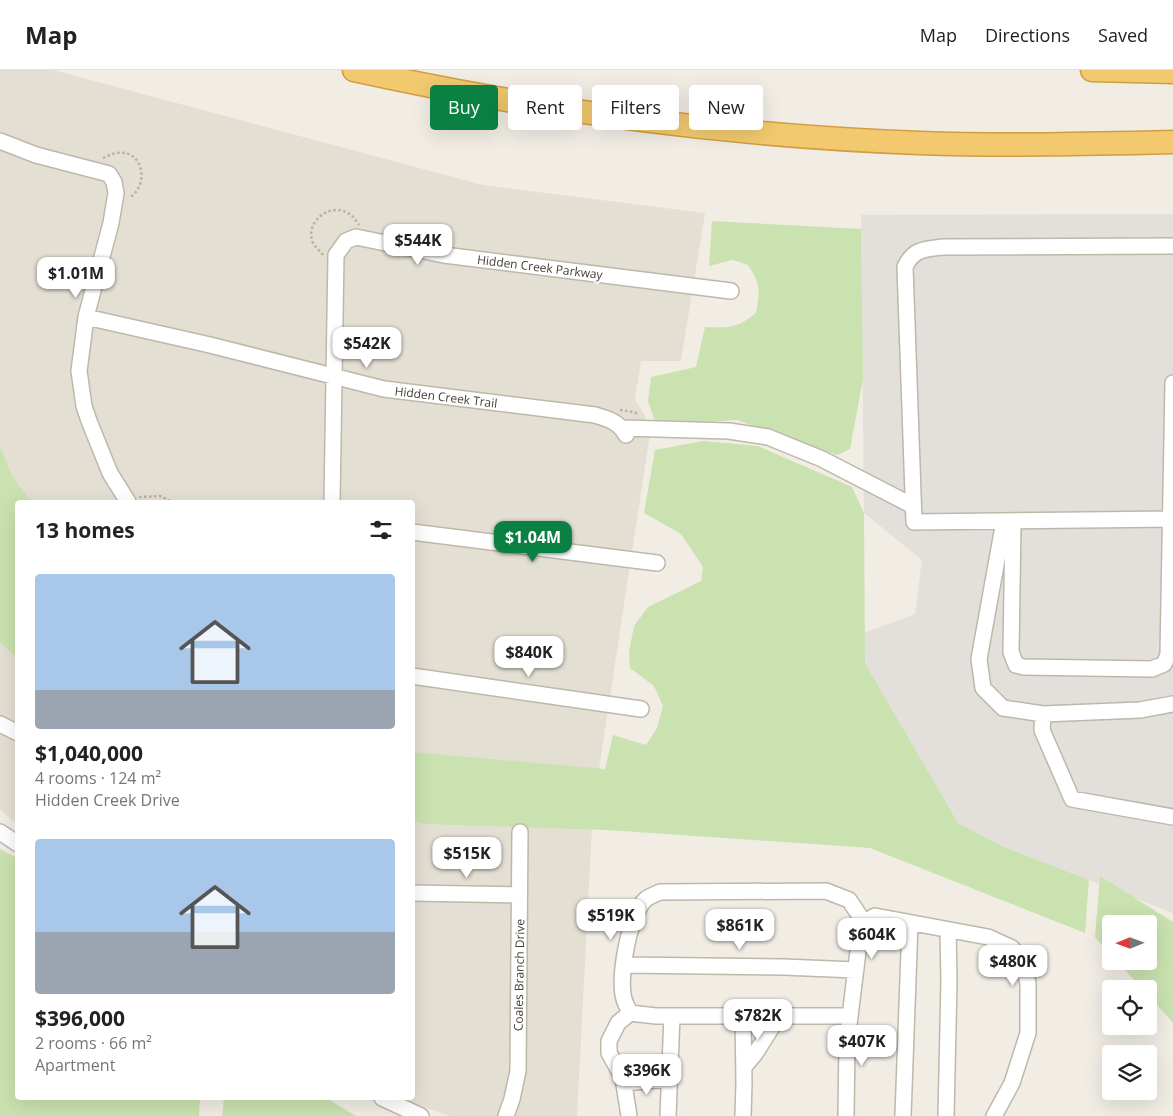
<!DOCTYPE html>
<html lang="en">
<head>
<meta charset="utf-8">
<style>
	:root { --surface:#fff; --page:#f2f2f2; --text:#222; --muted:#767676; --line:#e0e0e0; --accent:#0b8043 }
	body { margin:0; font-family:"Open Sans",sans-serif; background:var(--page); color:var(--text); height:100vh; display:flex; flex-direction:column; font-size:19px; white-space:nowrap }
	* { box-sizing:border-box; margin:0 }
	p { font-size:16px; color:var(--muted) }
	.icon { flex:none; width:28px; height:28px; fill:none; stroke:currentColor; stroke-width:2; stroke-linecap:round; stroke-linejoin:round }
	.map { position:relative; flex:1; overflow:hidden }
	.drawer { position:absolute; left:15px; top:430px; width:400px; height:600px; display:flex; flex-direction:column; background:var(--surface); border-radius:5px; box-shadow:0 5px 20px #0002 }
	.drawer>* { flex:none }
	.guide { position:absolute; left:430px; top:15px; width:475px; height:45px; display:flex; gap:10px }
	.needle { width:32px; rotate:269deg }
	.buttons { position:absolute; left:1102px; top:845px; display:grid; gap:10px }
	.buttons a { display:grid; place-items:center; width:55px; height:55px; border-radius:5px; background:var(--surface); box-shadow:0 5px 20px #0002; font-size:25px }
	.price { position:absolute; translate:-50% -42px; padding:0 11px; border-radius:10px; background:#fff; color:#222; font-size:16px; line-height:32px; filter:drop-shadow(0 1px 2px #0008) }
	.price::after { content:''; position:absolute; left:50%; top:30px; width:15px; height:11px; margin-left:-8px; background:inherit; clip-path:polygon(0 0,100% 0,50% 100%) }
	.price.current { background:var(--accent); color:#fff }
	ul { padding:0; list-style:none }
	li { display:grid; align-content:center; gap:10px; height:265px; padding:0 20px }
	li span { display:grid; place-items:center; height:155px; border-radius:5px; color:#555 }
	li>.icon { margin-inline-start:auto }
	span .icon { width:90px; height:90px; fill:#fffc; stroke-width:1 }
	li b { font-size:21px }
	h2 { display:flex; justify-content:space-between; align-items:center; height:60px; padding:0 20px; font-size:21px }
	.chip { padding:0 18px; border-radius:5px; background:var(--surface); box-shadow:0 5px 20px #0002; font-size:18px; line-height:45px }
	.chip.current { background:var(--accent); color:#fff }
	header { display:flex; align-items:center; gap:30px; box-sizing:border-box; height:70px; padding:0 25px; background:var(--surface); border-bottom:1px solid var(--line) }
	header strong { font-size:24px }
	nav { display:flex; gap:28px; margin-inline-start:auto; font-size:18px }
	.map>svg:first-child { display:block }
</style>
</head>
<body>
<header>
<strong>Map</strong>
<nav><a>Map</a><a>Directions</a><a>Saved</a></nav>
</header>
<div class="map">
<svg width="1173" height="1046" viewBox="0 0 1173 1046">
	<rect width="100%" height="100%" fill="#f1ede5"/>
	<path fill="#e4dfd3" d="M 0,0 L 53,0 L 483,115 L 705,143 L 681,291 L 641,291 L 635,329 L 651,357 L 593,739 L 577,1046 L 450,1046 L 410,1032 L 402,1028 L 412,1028 L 412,432 L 18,432 L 17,754 L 0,740 Z"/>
	<path fill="#e3dfda" d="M 1173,144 L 1173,843 L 1002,776 L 958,753 L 865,593 L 864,563 L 915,544 L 922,490 L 864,443 L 861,145 Z"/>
	<path fill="#cae2b0" d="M 712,151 L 861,159 L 863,309 L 850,379 L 837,385 L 737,350 L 656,355 L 648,331 L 651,307 L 696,297 L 705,257 C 728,258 736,259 756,243 C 760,220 761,215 748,195 L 733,190 L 709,196 Z
		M 703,371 L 758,376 L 852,417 L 864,443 L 865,593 L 958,753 L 1002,776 L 1089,810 L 1085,863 L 870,778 L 607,760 L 425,754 L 413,751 L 412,682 L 605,699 L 613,665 L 646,675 L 657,658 L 663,636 L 654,616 L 630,598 L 629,582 L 634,556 L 648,537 L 701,511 L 703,497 L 681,464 L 644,443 L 655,380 Z
		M 0,375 L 10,402 L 31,432 L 18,432 L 17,588 L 0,572 Z
		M 0,779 L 17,788 L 18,1028 L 200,1028 L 199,1046 L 0,1046 Z
		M 1100,806 L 1173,852 L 1173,953 L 1149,926 L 1149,919 L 1142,919 L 1117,891 L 1149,891 L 1149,854 L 1111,854 L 1111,885 L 1095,867 Z
		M 224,1028 L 326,1028 L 356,1046 L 222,1046 Z"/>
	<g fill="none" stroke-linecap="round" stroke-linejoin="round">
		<defs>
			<path id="minor" d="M 0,71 L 36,85 L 109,104 L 114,112 L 116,123 L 111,153 L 86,247 L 79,301 L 84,336 L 89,351 L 110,403 L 128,432
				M 1173,176 L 943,177 C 925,179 913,179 905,197 L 914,452 L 1173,449
				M 86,247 L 210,275 L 384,319 L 595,345 C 609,349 619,352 626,365
				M 623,358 L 729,361 L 768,367 L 822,389 L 913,436
				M 332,432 L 336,185 L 346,171 L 356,167 L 444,185 L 731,221
				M 1004,451 L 979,589 L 983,618 L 1003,638 L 1043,644 L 1140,640 L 1173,634
				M 1013,451 L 1011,582 L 1016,595 L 1024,597 L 1152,599 L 1164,594 L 1168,585 L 1173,313
				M 412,462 L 657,493
				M 412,606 L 641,639
				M 1043,644 L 1042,660 L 1072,729 L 1173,747
				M 0,654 L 18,663
				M 0,762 L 18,774
				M 412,823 L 519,825
				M 624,895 L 783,897 L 856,900
				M 850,946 L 656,946 L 630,943 C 628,938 625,933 624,929 C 618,907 629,844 646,829 C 650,826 656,824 660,822 L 826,821 L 849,830 L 864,852
				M 744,997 L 755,984 L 779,946
				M 624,1013 L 668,1009
				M 382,1028 L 421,1046
				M 506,1046 L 512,1029 L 518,1001 L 520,762
				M 629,1046 L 623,1008 L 609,983 L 609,971 L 618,953 L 630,943
				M 668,1046 L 672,946
				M 743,1046 L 744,1013 L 743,946
				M 846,1046 L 847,971 L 859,873 L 864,852 L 875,846 L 988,867 L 1012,878 L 1022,892 L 1028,913 L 1028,963 L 1012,1013 L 994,1046
				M 903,1046 L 910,853
				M 946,1046 L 949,911 L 948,860"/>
			<path id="highway" d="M 354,0 C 540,41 731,66 920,73 C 1005,76 1089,74 1173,72
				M 1092,0 L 1173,2"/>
		</defs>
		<use href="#minor" stroke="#beb8ab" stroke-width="18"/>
		<use href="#highway" stroke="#d09e40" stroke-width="25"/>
		<path stroke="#bcb19b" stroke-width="2.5" stroke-dasharray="2.5 2.5" stroke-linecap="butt" d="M 103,88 C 108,86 113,83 118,83 C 142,79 151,114 129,128
			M 323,185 C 320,181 315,177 313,173 C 304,152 330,132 348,143 C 353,145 356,151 359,155
			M 620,340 L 634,342 L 639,345
			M 139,427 L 160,426 L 173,432"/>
		<use href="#minor" stroke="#fff" stroke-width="15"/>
		<use href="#highway" stroke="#f2c96f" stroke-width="22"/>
	</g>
	<g text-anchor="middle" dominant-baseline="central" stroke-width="4" stroke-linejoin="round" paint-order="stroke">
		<g font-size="12" fill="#423d35" stroke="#fff">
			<text transform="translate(540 197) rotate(7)">Hidden Creek Parkway</text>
			<text transform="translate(446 327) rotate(7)">Hidden Creek Trail</text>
			<text transform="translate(519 905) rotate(-89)">Coales Branch Drive</text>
		</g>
	</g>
</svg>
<div class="buttons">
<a><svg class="needle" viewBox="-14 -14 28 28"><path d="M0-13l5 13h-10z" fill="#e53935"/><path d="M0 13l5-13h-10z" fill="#767676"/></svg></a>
<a><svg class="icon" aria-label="locate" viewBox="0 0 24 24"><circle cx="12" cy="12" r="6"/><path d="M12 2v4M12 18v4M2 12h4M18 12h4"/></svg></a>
<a><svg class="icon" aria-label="layers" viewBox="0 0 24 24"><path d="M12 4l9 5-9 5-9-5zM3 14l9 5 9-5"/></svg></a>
</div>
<b class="price" style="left:418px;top:196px">$544K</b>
<b class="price" style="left:76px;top:229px">$1.01M</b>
<b class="price" style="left:367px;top:299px">$542K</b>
<b class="price current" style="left:533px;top:493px">$1.04M</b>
<b class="price" style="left:529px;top:608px">$840K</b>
<b class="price" style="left:467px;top:809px">$515K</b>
<b class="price" style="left:611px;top:871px">$519K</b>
<b class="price" style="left:740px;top:881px">$861K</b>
<b class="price" style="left:872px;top:890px">$604K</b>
<b class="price" style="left:1013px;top:917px">$480K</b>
<b class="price" style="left:758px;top:971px">$782K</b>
<b class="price" style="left:862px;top:997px">$407K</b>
<b class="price" style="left:647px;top:1026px">$396K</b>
<div class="guide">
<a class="chip current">Buy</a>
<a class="chip">Rent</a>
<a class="chip">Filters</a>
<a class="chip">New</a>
</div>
<section class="drawer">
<h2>13 homes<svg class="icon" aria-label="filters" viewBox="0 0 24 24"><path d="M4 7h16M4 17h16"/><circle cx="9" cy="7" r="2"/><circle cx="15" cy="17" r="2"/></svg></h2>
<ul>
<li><span style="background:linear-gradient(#a9c7e8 75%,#9aa5b1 0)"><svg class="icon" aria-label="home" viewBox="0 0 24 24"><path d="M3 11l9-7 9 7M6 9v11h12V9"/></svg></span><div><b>$1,040,000</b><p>4 rooms · 124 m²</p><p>Hidden Creek Drive</p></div></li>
<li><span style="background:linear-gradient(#a9c7e8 60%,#9aa5b1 0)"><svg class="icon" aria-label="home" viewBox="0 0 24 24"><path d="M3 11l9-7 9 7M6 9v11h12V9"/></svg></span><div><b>$396,000</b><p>2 rooms · 66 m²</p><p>Apartment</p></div></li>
</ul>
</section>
</div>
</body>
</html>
